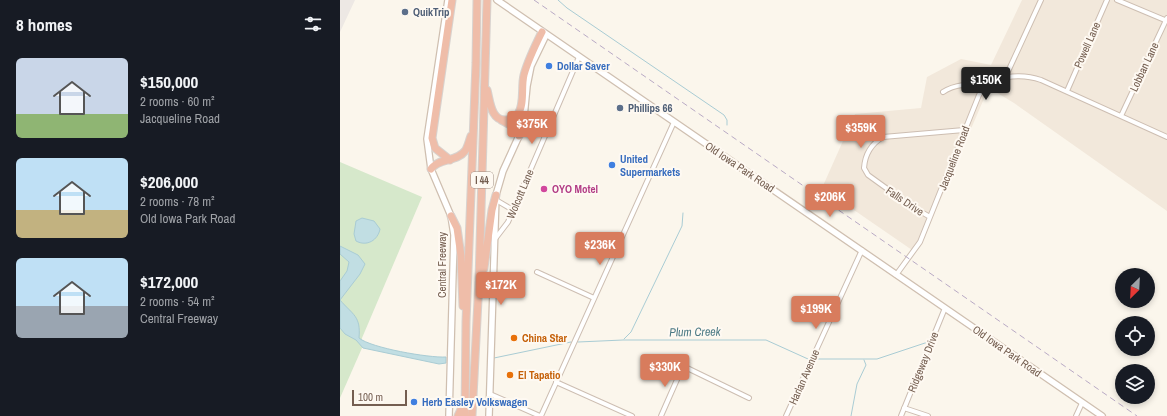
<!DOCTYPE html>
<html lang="en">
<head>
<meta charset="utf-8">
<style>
	:root { --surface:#171b24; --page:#20242c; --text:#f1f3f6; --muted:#9ea1a6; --accent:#d87c5d }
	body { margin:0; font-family:"Archivo Narrow",sans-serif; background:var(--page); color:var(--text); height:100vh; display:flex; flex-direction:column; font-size:15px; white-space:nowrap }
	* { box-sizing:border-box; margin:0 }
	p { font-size:13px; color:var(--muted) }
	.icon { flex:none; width:22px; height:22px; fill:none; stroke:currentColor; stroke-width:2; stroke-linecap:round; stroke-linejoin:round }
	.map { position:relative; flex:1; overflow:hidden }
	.details { display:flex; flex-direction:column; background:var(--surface); width:340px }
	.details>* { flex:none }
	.needle { width:26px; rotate:204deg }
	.fabs { position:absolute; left:775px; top:268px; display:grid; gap:8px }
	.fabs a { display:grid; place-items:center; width:40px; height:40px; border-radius:50%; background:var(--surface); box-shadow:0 2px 6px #0003; font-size:20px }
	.scale { position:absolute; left:12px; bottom:10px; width:55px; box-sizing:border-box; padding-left:4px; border:2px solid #745e50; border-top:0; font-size:11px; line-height:14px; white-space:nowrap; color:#745e50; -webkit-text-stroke:3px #fef9f2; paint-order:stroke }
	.price { position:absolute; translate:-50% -34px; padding:0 9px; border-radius:4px; background:var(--accent); color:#fff; font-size:13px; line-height:26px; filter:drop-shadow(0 1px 2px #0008) }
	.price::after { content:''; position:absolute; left:50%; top:24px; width:12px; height:9px; margin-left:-6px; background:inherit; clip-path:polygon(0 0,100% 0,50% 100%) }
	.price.selected { background:#222; color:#fff }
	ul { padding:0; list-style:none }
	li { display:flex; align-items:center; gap:12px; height:100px; padding:0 16px }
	li span { display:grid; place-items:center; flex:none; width:112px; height:80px; border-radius:6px; color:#555 }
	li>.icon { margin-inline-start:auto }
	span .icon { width:48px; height:48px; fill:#fffc; stroke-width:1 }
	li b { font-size:17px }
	h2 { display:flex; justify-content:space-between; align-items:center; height:48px; padding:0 16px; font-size:17px }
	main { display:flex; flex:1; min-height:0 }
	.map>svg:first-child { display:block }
</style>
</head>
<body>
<main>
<section class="details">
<h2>8 homes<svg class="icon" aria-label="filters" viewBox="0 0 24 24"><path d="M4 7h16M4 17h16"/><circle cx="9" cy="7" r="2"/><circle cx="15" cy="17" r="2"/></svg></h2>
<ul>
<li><span style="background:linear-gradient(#c9d6e8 70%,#8fb573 0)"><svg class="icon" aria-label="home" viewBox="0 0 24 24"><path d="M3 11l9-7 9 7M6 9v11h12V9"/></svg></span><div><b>$150,000</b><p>2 rooms · 60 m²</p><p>Jacqueline Road</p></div></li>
<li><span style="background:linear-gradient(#bfe0f5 65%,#c2b280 0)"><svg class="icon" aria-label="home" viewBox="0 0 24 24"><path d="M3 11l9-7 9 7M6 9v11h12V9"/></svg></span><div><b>$206,000</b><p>2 rooms · 78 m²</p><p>Old Iowa Park Road</p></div></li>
<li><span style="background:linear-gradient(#bfe0f5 60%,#9aa5b1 0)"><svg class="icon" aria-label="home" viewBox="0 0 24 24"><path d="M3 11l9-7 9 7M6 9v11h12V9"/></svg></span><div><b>$172,000</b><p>2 rooms · 54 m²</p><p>Central Freeway</p></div></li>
</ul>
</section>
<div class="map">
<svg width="827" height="416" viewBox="0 0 827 416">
	<rect width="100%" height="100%" fill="#fbf6ec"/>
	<path fill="#f2e8db" d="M 682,0 L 827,0 L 827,211 L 674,103 L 654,91 L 646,94 L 580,247 L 572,250 L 482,188 L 515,114 L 581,108 L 587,77 L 621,59 L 651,65 Z"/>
	<path fill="#ede8e4" d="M 0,0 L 15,0 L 0,32 Z"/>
	<path fill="#d6e8cb" d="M 0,162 L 82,197 L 22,338 L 22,348 L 0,398 Z"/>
	<path fill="#c1dee3" stroke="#a9ccd4" d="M 22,218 L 34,221 L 40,229 C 38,240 27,247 16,241 L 14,234 L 16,221 Z
		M 0,246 L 18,255 L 25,264 L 20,274 L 0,300 C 13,315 21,316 19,338 C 31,348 89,358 106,357 L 106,363 L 99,364 L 23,348 L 16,340 L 5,334 L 0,328 L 0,281 L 7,271 L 9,262 L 0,254 Z"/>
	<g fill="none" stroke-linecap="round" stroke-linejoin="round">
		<path stroke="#a9ccd4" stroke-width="1" d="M 218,0 L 227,8 L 384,115 L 387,120 L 387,125
			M 284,339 L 291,332 L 342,226 L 343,213
			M 238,342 L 283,340 L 426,340 L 468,359
			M 154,358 L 231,342
			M 475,359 L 537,359 L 588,342
			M 511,416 L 517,384 L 526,365 L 524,360"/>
		<defs>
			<path id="street" d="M 777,0 L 827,21
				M 665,78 L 701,0
				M 727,91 L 767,0
				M 603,92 C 613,85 634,82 645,86
				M 781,116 L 827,18
				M 156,200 L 173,210
				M 590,217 L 571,206 L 528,175 L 524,168 C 525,154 531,144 543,137 L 624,130
				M 155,239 L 168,222 L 239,57
				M 197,272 L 254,298
				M 556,275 L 580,242 L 639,95 C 650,75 681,73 701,80 L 827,137
				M 216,382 L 292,416
				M 150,394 L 200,416
				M 564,408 L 588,416
				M 201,416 L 334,122
				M 321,416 L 343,366 L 409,398
				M 446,416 L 522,250
				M 561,416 L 605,308
				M 736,416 L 742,403"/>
			<path id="secondary" d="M 108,0 L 87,139 L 91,169 L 111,216 L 114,235 L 109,416
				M 157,0 L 762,416
				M 149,416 L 156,195 L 163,171 L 183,127 L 187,86 L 191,66 L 206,35"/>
			<path id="highway" d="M 147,90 C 150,101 151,122 167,120 C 172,119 175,118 178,114 C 185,104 181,87 184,75 C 188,60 195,46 202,32
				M 161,120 L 176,128 L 179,136
				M 110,160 L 95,148 L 92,138 L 112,0
				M 91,169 C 98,158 117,162 125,151 C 128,147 129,141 131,136
				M 111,216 L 117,228 L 121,256 L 123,306
				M 141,275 L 144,268 L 152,210 L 156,195
				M 118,416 L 124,403
				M 125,416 L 126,322 L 136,63 L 137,0
				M 132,416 L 139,281 L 147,0"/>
		</defs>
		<use href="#street" stroke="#cdbeb2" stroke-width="6"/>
		<use href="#secondary" stroke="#cfbfb0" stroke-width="8"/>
		<use href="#highway" stroke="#d8d2ce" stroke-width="9"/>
		<use href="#street" stroke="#fff" stroke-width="4"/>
		<use href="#secondary" stroke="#fff" stroke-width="5.5"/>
		<use href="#highway" stroke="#efbda9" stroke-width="7"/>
		<path stroke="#b9aac5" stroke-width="1" stroke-dasharray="6 4" stroke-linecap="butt" d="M 194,0 L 797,416"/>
	</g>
	<g fill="#5c6f8a" stroke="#fef9f2" stroke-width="1.5">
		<circle cx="65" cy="12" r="4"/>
		<circle cx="280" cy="108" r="4"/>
	</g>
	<g fill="#3f7fe0" stroke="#fef9f2" stroke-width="1.5">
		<circle cx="209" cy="66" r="4"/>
		<circle cx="272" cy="165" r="4"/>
		<circle cx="74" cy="402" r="4"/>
	</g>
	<circle fill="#d1479c" stroke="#fef9f2" stroke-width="1.5" cx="204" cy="189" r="4"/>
	<g fill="#e8710a" stroke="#fef9f2" stroke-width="1.5">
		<circle cx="174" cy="338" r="4"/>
		<circle cx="170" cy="375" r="4"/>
	</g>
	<g text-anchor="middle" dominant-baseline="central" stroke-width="4" stroke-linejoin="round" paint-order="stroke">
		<rect fill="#fef9f2" stroke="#9d8c81" stroke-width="1" x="131" y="172" width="22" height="16" rx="3"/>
		<g font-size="10" font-weight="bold" fill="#745e50">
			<text x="142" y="180">I 44</text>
		</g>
		<g font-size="11" font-weight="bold" fill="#4e5e75" stroke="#fef9f2" text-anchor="start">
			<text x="73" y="12">QuikTrip</text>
			<text x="288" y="108">Phillips 66</text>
		</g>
		<g font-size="11" fill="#745e50" stroke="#fef9f2">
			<text transform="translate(747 45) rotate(-66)">Powell Lane</text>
			<text transform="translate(804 67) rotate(-65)">Lobban Lane</text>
			<text transform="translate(614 158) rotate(-69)">Jacqueline Road</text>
			<text transform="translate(400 167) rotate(34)">Old Iowa Park Road</text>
			<text transform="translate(180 194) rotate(-67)">Wolcott Lane</text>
			<text transform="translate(565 201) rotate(34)">Falls Drive</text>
			<text transform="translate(102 265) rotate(-90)">Central Freeway</text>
			<text transform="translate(667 351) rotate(35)">Old Iowa Park Road</text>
			<text transform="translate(583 362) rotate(-68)">Ridgeway Drive</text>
			<text transform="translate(464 377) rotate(-66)">Harlan Avenue</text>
		</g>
		<g font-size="11" font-weight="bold" fill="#366cbe" stroke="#fef9f2" text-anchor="start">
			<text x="217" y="66">Dollar Saver</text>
			<text x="280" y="159">United<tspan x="280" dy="13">Supermarkets</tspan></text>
			<text x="82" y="402">Herb Easley Volkswagen</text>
		</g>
		<g font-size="11" font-weight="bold" fill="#b23c85" stroke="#fef9f2" text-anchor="start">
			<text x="212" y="189">OYO Motel</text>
		</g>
		<g font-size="11" font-weight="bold" fill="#c56008" stroke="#fef9f2" text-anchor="start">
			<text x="182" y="338">China Star</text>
			<text x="178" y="375">El Tapatio</text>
		</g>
		<g font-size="12" font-style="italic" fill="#4c7a85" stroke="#fef9f2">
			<text transform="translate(355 332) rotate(-1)">Plum Creek</text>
		</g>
	</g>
</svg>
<div class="fabs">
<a><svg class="needle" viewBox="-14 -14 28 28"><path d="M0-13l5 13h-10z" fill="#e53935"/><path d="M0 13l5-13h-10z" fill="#9ea1a6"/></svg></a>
<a><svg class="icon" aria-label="locate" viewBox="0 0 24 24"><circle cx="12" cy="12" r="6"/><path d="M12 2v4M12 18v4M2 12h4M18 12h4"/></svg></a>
<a><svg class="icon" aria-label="layers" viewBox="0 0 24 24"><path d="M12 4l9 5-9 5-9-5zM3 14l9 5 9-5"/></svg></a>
</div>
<div class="scale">100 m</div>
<b class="price selected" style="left:646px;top:101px">$150K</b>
<b class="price" style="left:192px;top:145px">$375K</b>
<b class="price" style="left:521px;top:149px">$359K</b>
<b class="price" style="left:490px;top:218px">$206K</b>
<b class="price" style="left:260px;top:266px">$236K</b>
<b class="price" style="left:161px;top:306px">$172K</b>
<b class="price" style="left:476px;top:330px">$199K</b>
<b class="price" style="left:325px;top:388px">$330K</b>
</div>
</main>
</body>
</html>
